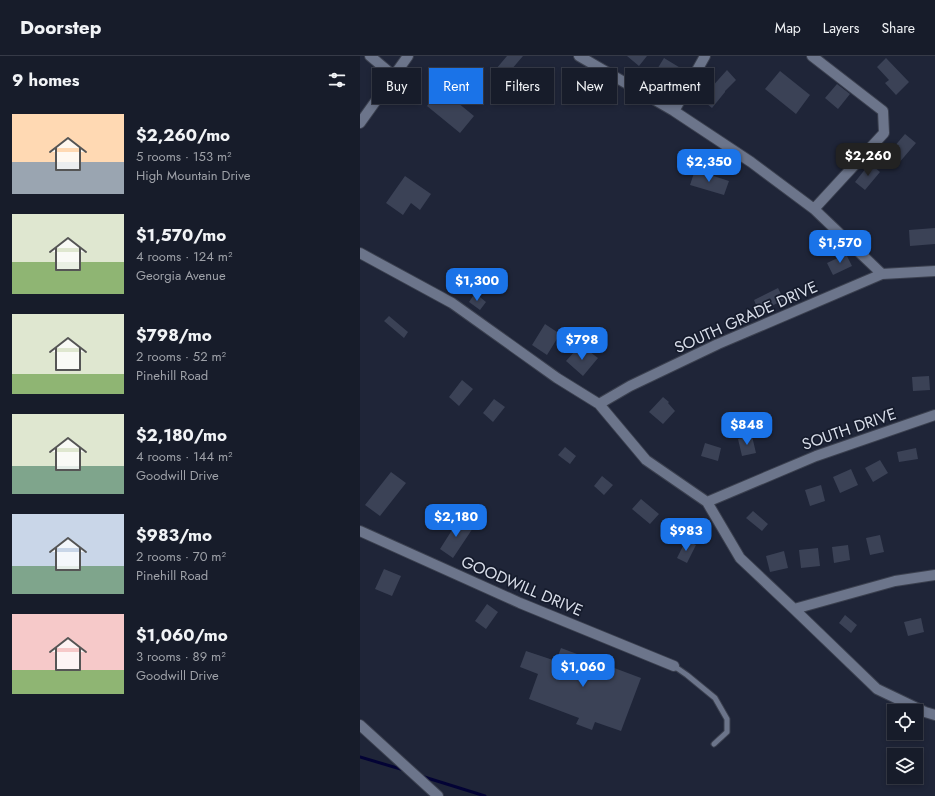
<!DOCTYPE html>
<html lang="en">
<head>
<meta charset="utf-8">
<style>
	:root { --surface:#171c2a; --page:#202532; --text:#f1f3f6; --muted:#9ea1a8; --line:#363a47; --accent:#1a73e8 }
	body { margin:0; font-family:Jost,sans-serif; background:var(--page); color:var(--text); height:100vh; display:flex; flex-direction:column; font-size:15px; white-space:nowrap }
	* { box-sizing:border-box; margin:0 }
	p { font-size:13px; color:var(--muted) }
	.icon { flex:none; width:22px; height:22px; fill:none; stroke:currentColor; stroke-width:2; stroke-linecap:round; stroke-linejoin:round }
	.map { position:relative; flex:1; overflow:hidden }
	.sheet { display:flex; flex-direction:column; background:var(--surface); width:360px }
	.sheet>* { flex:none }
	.hud { position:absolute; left:12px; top:12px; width:380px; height:36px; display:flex; gap:8px }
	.buttons { position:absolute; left:527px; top:648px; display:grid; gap:8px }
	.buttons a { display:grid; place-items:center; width:36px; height:36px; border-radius:0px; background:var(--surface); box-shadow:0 2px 6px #0003,0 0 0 1px var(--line); font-size:20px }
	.price { position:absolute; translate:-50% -34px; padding:0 9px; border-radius:8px; background:var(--accent); color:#fff; font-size:13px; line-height:26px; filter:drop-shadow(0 1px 2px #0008) }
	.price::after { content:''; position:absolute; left:50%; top:24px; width:12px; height:9px; margin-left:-6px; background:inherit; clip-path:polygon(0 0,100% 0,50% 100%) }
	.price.active { background:#222; color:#fff }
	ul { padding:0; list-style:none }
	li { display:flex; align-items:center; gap:12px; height:100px; padding:0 12px }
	li span { display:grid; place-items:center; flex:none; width:112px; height:80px; border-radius:0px; color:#555 }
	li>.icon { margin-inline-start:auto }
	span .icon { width:48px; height:48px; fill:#fffc; stroke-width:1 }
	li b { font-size:17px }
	h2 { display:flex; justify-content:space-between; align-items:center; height:48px; padding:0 12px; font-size:17px }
	.chip { padding:0 14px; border-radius:0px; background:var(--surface); box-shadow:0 2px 6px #0003,0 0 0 1px var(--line); font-size:14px; line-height:36px }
	.chip.active { background:var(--accent); color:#fff }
	header { display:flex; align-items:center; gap:24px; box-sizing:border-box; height:56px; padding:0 20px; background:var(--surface); border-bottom:1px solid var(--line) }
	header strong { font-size:19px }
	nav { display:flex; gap:22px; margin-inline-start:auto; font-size:14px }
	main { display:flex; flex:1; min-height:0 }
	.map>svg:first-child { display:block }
</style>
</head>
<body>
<header>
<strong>Doorstep</strong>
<nav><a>Map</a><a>Layers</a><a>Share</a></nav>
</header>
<main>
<section class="sheet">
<h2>9 homes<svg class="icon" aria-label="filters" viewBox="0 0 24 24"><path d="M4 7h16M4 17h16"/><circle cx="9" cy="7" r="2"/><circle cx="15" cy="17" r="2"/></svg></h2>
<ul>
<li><span style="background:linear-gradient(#ffd9b3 60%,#9aa5b1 0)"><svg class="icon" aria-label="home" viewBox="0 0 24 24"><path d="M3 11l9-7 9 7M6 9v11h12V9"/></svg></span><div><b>$2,260/mo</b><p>5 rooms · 153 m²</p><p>High Mountain Drive</p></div></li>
<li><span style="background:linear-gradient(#dfe7d0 60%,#8fb573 0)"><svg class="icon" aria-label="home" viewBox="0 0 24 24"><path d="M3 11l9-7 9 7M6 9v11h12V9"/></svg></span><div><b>$1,570/mo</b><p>4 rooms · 124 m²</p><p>Georgia Avenue</p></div></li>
<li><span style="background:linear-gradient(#dfe7d0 75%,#8fb573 0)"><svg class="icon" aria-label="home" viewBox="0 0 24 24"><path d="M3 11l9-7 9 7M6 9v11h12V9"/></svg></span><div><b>$798/mo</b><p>2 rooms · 52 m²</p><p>Pinehill Road</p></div></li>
<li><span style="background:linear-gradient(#dfe7d0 65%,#7fa58c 0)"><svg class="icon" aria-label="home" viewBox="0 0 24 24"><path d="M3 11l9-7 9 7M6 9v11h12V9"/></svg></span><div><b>$2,180/mo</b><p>4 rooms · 144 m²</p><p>Goodwill Drive</p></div></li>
<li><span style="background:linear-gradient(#c9d6e8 65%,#7fa58c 0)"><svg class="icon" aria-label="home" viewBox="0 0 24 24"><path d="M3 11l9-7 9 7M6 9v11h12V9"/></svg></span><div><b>$983/mo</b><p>2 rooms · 70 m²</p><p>Pinehill Road</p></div></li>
<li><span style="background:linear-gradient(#f6c9c9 70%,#8fb573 0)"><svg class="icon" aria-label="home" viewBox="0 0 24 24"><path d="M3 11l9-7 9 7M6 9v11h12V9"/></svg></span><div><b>$1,060/mo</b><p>3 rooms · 89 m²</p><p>Goodwill Drive</p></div></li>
</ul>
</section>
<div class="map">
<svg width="575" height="740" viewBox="0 0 575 740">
	<rect width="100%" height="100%" fill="#1f2538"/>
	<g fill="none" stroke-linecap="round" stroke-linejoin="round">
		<path stroke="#030335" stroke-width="3" d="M 0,701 L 44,714
			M 61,720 L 125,740"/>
	</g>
	<path fill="#3b4256" d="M 147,0 L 163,0 L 145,21 L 136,13 Z
		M 267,0 L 287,0 L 279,10 Z
		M 304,2 L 327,16 L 319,29 L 296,15 Z
		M 526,2 L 549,26 L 536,39 L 525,27 L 529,24 L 517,11 Z
		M 367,14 L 376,24 L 365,35 L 365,36 L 352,52 L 341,43 Z
		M 420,15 L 450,39 L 436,58 L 405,33 Z
		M 477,28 L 490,38 L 478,53 L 465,42 Z
		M 81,33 L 114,60 L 100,77 L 67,50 Z
		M 545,78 L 556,87 L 538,108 L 527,99 Z
		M 510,107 L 520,116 L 505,134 L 495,126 Z
		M 335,114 L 369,125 L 364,139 L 330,129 Z
		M 45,120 L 71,138 L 60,154 L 51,147 L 43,159 L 26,147 Z
		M 575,172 L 575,188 L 550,190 L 549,174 Z
		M 486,198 L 492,210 L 473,219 L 467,207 Z
		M 418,232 L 424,244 L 399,256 L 394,244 Z
		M 115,237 L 126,246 L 120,254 L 109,246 Z
		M 29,260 L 48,276 L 44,282 L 24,265 Z
		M 185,268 L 200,278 L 187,299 L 172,289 Z
		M 226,293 L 238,302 L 223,320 L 206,305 L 215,295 L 220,300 Z
		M 569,320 L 570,334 L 553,335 L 552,321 Z
		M 102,324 L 113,333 L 99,350 L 89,341 Z
		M 303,341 L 309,346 L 308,347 L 315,355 L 303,368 L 289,356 Z
		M 134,343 L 145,351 L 133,366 L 123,357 Z
		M 392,380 L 396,397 L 382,400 L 378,383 Z
		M 345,387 L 361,392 L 358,405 L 341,400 Z
		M 205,391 L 216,400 L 210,408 L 198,399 Z
		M 556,392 L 558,403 L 539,406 L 537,396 Z
		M 520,404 L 528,417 L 513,426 L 505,412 Z
		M 491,413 L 498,429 L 480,437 L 473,421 Z
		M 31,416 L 46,427 L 20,460 L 5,449 Z
		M 242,420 L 253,429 L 244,439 L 234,430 Z
		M 461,429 L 465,445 L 450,450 L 445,434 Z
		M 281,443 L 299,458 L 290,468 L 272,453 Z
		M 393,455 L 408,468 L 402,475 L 386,462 Z
		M 99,463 L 113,472 L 93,502 L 80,493 Z
		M 520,479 L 524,496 L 510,499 L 506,482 Z
		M 326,484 L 336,489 L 327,507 L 317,502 Z
		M 488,489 L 490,504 L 474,507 L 472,491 Z
		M 458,492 L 460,510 L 441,512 L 439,494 Z
		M 424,495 L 428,512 L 410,516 L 406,500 Z
		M 24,513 L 41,520 L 32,540 L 15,533 Z
		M 127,548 L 138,556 L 126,573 L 115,565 Z
		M 485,559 L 497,569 L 491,577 L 479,567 Z
		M 561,562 L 564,576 L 548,580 L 544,566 Z
		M 201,592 L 281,622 L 261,675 L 235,666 L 232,674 L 216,668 L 219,662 L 169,643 L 178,618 L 160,611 L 166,595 L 196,605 Z"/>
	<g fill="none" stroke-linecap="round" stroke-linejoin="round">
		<defs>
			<path id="service" d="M 314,610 L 327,619 L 355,642 L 367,663 L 367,676 L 354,688"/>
			<path id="minor" d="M 10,0 L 34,20
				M 219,0 L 314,55 L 391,106 L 454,153 L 522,218
				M 452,0 L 523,55 L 524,77 L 454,153
				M 314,55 L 345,0
				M 0,197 L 92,247 L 197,322 L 239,348 L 286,404 L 347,446 L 380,502 L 434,553 L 517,633 L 565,656 L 575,659
				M 239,348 L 270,330 L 358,288 L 522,218 L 575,215
				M 347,446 L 456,400 L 575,359
				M 0,475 L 160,547 L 314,610
				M 434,553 L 535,525 L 575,519
				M 0,669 L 78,740"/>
			<path id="secondary" d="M 0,67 L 48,0"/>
		</defs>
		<use href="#service" stroke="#3b404f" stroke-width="7"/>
		<use href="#minor" stroke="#3b404f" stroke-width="12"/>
		<use href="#secondary" stroke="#3b404f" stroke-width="12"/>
		<use href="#service" stroke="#6c758b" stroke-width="5"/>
		<use href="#minor" stroke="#6c758b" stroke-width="10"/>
		<use href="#secondary" stroke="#6c758b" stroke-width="10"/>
	</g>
	<g text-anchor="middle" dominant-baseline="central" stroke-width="3.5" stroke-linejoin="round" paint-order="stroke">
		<g font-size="16" fill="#d8dde9" stroke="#161c2d">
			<text transform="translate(386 261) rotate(-24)">SOUTH GRADE DRIVE</text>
			<text transform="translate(489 373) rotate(-19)">SOUTH DRIVE</text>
			<text transform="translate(162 530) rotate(23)">GOODWILL DRIVE</text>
		</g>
	</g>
</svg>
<div class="buttons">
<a><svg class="icon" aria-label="locate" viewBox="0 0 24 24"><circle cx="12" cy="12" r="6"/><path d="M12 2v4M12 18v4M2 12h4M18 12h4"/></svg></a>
<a><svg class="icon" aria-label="layers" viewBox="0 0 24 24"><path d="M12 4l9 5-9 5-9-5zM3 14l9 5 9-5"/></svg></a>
</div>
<b class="price active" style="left:508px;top:121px">$2,260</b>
<b class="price" style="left:349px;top:127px">$2,350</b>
<b class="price" style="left:480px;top:208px">$1,570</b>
<b class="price" style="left:117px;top:246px">$1,300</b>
<b class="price" style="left:222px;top:305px">$798</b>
<b class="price" style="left:387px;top:390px">$848</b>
<b class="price" style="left:96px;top:482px">$2,180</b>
<b class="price" style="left:326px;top:496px">$983</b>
<b class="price" style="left:223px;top:632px">$1,060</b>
<div class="hud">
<a class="chip">Buy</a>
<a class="chip active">Rent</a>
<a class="chip">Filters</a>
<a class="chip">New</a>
<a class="chip">Apartment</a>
</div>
</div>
</main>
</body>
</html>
